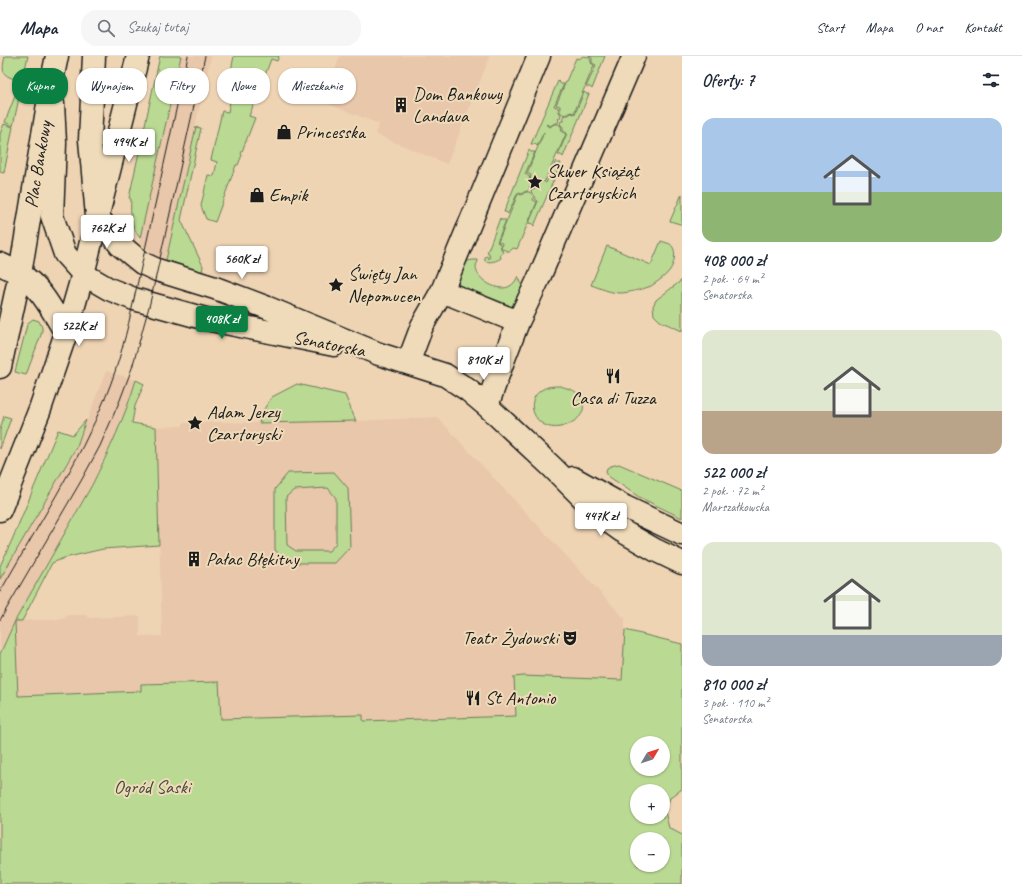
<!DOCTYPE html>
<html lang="pl">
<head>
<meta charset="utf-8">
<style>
	:root { --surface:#fff; --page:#f6f6f7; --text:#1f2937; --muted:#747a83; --line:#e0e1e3; --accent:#0b8043 }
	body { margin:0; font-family:Caveat,sans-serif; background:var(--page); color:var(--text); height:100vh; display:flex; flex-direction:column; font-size:15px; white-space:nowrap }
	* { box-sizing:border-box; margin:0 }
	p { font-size:13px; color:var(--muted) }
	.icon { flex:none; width:22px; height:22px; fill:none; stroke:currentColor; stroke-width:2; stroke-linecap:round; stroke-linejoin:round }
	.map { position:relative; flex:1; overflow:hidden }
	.details { display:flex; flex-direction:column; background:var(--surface); width:340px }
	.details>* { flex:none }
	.banner { position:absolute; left:12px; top:12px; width:380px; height:36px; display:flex; gap:8px }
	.needle { width:26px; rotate:51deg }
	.controls { position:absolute; left:630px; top:680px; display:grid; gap:8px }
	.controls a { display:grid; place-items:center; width:40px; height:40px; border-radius:50%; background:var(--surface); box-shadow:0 1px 3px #0004; font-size:20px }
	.price { position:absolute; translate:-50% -34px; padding:0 9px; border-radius:4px; background:#fff; color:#222; font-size:13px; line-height:26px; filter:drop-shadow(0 1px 2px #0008) }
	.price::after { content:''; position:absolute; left:50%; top:24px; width:12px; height:9px; margin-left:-6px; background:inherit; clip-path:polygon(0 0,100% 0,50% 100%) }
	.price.selected { background:var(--accent); color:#fff }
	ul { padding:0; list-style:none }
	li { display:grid; align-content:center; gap:8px; height:212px; padding:0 20px }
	li span { display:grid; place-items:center; height:124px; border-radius:12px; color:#555 }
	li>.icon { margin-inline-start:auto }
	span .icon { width:72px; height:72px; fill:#fffc; stroke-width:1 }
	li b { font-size:17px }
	h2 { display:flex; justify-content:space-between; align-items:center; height:48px; padding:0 20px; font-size:17px }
	.tag { padding:0 14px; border-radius:16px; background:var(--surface); box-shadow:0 1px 3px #0004; font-size:14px; line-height:36px }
	.tag.selected { background:var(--accent); color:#fff }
	header { display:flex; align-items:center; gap:24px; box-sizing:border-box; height:56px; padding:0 20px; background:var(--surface); border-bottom:1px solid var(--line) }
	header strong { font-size:19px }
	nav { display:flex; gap:22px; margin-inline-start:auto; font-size:14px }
	.search { width:280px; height:36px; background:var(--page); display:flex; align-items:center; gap:10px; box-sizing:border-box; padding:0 14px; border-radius:16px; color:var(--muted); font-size:15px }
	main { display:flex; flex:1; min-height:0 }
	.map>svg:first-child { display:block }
</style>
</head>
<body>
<header>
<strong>Mapa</strong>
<div class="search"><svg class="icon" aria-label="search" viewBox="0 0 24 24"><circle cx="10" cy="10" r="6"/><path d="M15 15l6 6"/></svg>Szukaj tutaj</div>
<nav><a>Start</a><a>Mapa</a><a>O nas</a><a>Kontakt</a></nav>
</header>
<main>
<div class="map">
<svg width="682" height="828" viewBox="0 0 682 828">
	<rect width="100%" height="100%" fill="#efd4b4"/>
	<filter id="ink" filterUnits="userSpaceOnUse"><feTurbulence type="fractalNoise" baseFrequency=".025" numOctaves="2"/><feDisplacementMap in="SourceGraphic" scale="8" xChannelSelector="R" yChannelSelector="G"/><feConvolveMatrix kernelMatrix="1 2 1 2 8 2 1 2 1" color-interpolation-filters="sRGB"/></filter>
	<g filter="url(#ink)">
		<path fill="#e9c7aa" d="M 181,0 L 211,0 L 195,71 L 196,71 L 166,204 L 155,199 L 139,186 Z
			M 340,0 L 490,0 L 447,108 L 375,78 L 379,68 L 323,46 Z
			M 106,315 L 136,324 L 131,342 L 119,374 L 92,429 L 15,565 L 64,563 L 67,559 L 86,559 L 90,562 L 140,560 L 140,580 L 162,580 L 156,371 L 183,370 L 183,367 L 225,366 L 253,367 L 356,365 L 437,361 L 625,563 L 625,572 L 623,624 L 621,624 L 617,720 L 363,665 L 363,659 L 221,663 L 219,626 L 141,628 L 142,635 L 18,640 L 15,566 L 0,598 L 0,523 L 77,390 Z"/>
		<path fill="#bada93" stroke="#6b7b58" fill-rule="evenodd" d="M 5,0 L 28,0 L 22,26 C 5,19 0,21 5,0 Z
			M 160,0 L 181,0 L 140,182 C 131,171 130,157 131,143 L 129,142 Z
			M 234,0 L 279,0 L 277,5 L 271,3 L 264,22 L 269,24 L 261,46 L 255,45 L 249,60 L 255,62 L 241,98 L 242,99 L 238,109 L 236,109 L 215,166 L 206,163 L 201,150 L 208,119 L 214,120 L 217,106 L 211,104 L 222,55 L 228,56 L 231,41 L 226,39 Z
			M 583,0 L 589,1 L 591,5 L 591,7 L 594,9 L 574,57 L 571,56 L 568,58 L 564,59 L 560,56 L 560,50 L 556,49 L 576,2 L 579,3 Z
			M 589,0 L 605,0 L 592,33 L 590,31 L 586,31 L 596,9 L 592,7 L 592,2 Z
			M 558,25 L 561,28 L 564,28 L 554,50 L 559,52 L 558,54 L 561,59 L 560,62 L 559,62 L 558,63 L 559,64 L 558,67 L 555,67 L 550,70 L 547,68 L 546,69 L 550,71 L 554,68 L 558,68 L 561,70 L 562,76 L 566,78 L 545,125 L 542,124 L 546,127 L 556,105 L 558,107 L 561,107 L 534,170 L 533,168 L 529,167 L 538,145 L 535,143 L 535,140 L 531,136 L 532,133 L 534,134 L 535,132 L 533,131 L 535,129 L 539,128 L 542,125 L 537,127 L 534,126 L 530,124 L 531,119 L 527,117 L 544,76 L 537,90 L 535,88 L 531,88 Z
			M 20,27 L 22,28 L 13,70 L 5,66 Z
			M 584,36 L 587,38 L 589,38 L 563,101 L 561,99 L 558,99 L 567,77 L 563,75 L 563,71 L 560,68 L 561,65 L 563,65 L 564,64 L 562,63 L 564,59 L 569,59 L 571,57 L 575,58 Z
			M 4,68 L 13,71 L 4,117 L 0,116 L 0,78 Z
			M 196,71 L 201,72 L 181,164 L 203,210 L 202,216 L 166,204 Z
			M 529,94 L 531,96 L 535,96 L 525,118 L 529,120 L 530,125 L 533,127 L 531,130 L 530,130 L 529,131 L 531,133 C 528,136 524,135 521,138 L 518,136 L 508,158 L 506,156 L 504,156 Z
			M 525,136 L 529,136 C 532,138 534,140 533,144 L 537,146 L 517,193 L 513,192 L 510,195 L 507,195 L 501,192 L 503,197 L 502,198 L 501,198 L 500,200 L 501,201 L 501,202 C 497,205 490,207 485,205 L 485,201 L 487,200 L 489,203 L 490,202 L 489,199 L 489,197 L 487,197 L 500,162 L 501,164 L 506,164 L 497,186 L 500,188 L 501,192 L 502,187 L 498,186 L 518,138 L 522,139 Z
			M 682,138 L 682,168 L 680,168 L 670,165 Z
			M 661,185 C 664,186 668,187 670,188 C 678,194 674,208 670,214 C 665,221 657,226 651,230 C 644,233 628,237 620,237 C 611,237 600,232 591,229 L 607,190 L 651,209 Z
			M 473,204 L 478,204 C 478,207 476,208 476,211 C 476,224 499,237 510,230 C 514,228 516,224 518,220 C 525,232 521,237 517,249 L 512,252 L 460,231 L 458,227 L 457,222 L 463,208 L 468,205 Z
			M 682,224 L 682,275 L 660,265 L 654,259 L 653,250 L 656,244 Z
			M 33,263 L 39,265 L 42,271 L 42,276 L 26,319 L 15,316 L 27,269 L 29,266 Z
			M 136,324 L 144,328 L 135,350 L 132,367 L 156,371 L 159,489 L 103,493 L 64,502 L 52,507 L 22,565 L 15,565 L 18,640 L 141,635 L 141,628 L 219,626 L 221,663 L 363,659 L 363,665 L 516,660 L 514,621 L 523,620 L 622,624 L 625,574 L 682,588 L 682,733 L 670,742 L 665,756 L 669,772 L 682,779 L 682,828 L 0,828 L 0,598 L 15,565 L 92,429 C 109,395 125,361 136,324 ZM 637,687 L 663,687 L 663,713 L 637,713 ZM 637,735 L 663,735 L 663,761 L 637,761 ZM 637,783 L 663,783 L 663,809 L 637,809 Z
			M 297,328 L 345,339 L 356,365 L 259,367 L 262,356 L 272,341 Z
			M 560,330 C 566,332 573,333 577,337 C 585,345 586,356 577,363 C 541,391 514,342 548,331 C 552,330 557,330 560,330 Z
			M 4,360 L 11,362 L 0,393 L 0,374 Z
			M 86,364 L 77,390 L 0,523 L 0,510 L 12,484 L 58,374 L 73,379 Z
			M 619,408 L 682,435 L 682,462 L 639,441 L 608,420 L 606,416 L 607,412 L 611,410 Z
			M 334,416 L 348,432 L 350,491 L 335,507 L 289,507 L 275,494 L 275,433 L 288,417 ZM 328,432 L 336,442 L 336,487 L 329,495 L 296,495 L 287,489 L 286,441 L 294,434 Z"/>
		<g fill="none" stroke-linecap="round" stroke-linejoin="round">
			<defs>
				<path id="minor" d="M 94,0 L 90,84 L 97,160 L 120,189 L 142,207 L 157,214 L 215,232 L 268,252 L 379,298 L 445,319 L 468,334 L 487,350 L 552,411 L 601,460 L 622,475 L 655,494 L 682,507
					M 53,48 L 55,87 L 52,160 L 65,198 L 83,218 L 109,233 L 134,243 L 206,263 L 334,289
					M 0,208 C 6,211 14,214 20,218 C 41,231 53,256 66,277
					M 442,235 L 518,266
					M 408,307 L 422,270 L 442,235 L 539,0
					M 487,350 L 503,305 L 518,266 L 538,224 L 634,0
					M 573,422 L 625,451 L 682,478"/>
				<g id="major">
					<path id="s1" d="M 0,311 L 20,218 L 52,24 L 57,0"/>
					<path d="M 0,454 L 40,353 L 66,277 L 83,218 L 138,0"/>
				</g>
			</defs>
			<use href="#minor" stroke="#1c1c1c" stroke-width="25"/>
			<use href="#major" stroke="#1c1c1c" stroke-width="25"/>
			<use href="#minor" stroke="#efdbb9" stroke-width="22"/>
			<use href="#major" stroke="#efdbb9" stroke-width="22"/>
			<path stroke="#1c1c1c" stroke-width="1" d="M 0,536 C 37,471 78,408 106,340 C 119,308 127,276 134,243 L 188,0
				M 0,564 L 81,425 L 100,390 L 120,344 L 132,312 L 150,247 L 205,0"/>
		</g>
	</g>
	<defs>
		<symbol id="building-bare" viewBox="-9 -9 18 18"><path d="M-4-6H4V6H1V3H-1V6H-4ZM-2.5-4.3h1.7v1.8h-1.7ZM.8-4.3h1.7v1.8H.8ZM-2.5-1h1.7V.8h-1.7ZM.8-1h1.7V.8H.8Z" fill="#1c1c1c" stroke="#efdbb9" stroke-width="2.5" paint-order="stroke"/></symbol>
		<symbol id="shop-bare" viewBox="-9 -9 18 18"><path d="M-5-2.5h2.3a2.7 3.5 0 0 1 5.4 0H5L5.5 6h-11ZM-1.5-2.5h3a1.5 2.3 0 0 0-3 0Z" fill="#1c1c1c" stroke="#efdbb9" stroke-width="2.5" paint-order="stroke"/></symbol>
		<symbol id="sight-bare" viewBox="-9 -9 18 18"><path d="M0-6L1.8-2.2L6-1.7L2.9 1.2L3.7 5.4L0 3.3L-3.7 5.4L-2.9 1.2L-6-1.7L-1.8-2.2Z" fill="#1c1c1c" stroke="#efdbb9" stroke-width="2.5" paint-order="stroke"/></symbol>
		<symbol id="restaurant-bare" viewBox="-9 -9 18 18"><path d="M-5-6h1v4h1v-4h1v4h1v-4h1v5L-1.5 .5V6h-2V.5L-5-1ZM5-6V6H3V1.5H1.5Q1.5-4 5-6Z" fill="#1c1c1c" stroke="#efdbb9" stroke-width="2.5" paint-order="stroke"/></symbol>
		<symbol id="theatre-bare" viewBox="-9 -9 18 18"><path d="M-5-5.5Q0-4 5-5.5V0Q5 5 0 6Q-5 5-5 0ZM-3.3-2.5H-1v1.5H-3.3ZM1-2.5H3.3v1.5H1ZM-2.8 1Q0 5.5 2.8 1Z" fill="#1c1c1c" stroke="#efdbb9" stroke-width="2.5" paint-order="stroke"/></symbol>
	</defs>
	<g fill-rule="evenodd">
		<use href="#building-bare" x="390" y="38" width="22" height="22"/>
		<use href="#shop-bare" x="273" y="65" width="22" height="22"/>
		<use href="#sight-bare" x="524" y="115" width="22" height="22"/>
		<use href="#shop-bare" x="246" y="128" width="22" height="22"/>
		<use href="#sight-bare" x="325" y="218" width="22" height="22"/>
		<use href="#restaurant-bare" x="602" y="309" width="22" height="22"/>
		<use href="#sight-bare" x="184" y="356" width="22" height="22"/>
		<use href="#building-bare" x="183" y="492" width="22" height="22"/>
		<use href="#theatre-bare" x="559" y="571" width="22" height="22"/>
		<use href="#restaurant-bare" x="462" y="631" width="22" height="22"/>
	</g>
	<g text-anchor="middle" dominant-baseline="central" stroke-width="4" stroke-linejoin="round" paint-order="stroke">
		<g font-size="19" fill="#1c1c1c" stroke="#efdbb9" text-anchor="start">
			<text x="413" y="38">Dom Bankowy<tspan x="413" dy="22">Landaua</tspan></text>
			<text x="296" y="76">Princesska</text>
			<text x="547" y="115">Skwer Książąt<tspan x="547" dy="22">Czartoryskich</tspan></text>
			<text x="269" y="139">Empik</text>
			<text x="348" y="218">Święty Jan<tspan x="348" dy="22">Nepomucen</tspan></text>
			<text x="613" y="342" text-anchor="middle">Casa di Tuzza</text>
			<text x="207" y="356">Adam Jerzy<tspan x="207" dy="22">Czartoryski</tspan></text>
			<text x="206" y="503">Pałac Błękitny</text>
			<text x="558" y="582" text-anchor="end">Teatr Żydowski</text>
			<text x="485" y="642">St Antonio</text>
		</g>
		<g font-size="19" fill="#1c1c1c" stroke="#efdbb9">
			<text stroke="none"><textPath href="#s1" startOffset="206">Plac Bankowy</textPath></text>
			<text transform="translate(329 288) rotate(11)">Senatorska</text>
		</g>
		<g font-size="19" fill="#444c3a" stroke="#efdbb9">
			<text x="152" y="731">Ogród Saski</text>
		</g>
	</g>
</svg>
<div class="controls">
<a><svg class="needle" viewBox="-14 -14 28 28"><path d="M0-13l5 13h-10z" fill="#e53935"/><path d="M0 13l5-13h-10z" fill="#747a83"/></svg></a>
<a>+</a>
<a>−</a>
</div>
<b class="price" style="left:129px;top:107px">494K zł</b>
<b class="price" style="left:107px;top:193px">762K zł</b>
<b class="price" style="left:242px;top:224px">560K zł</b>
<b class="price selected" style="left:222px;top:284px">408K zł</b>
<b class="price" style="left:79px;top:291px">522K zł</b>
<b class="price" style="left:484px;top:325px">810K zł</b>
<b class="price" style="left:601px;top:481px">447K zł</b>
<div class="banner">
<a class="tag selected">Kupno</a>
<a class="tag">Wynajem</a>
<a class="tag">Filtry</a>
<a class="tag">Nowe</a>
<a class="tag">Mieszkanie</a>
</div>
</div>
<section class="details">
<h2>Oferty: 7<svg class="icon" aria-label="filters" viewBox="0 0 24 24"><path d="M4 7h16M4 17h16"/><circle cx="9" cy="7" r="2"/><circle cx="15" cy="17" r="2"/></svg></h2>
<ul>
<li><span style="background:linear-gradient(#a9c7e8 60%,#8fb573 0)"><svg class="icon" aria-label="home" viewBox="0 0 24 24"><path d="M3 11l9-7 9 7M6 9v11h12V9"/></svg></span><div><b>408 000 zł</b><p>2 pok. · 64 m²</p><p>Senatorska</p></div></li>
<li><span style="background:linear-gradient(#dfe7d0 65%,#b9a48a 0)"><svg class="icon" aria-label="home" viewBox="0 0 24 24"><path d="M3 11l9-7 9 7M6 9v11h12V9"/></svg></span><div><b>522 000 zł</b><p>2 pok. · 72 m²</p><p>Marszałkowska</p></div></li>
<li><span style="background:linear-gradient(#dfe7d0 75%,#9aa5b1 0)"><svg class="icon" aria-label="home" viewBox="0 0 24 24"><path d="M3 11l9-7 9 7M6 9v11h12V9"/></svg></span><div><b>810 000 zł</b><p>3 pok. · 110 m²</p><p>Senatorska</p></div></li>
</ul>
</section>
</main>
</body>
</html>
